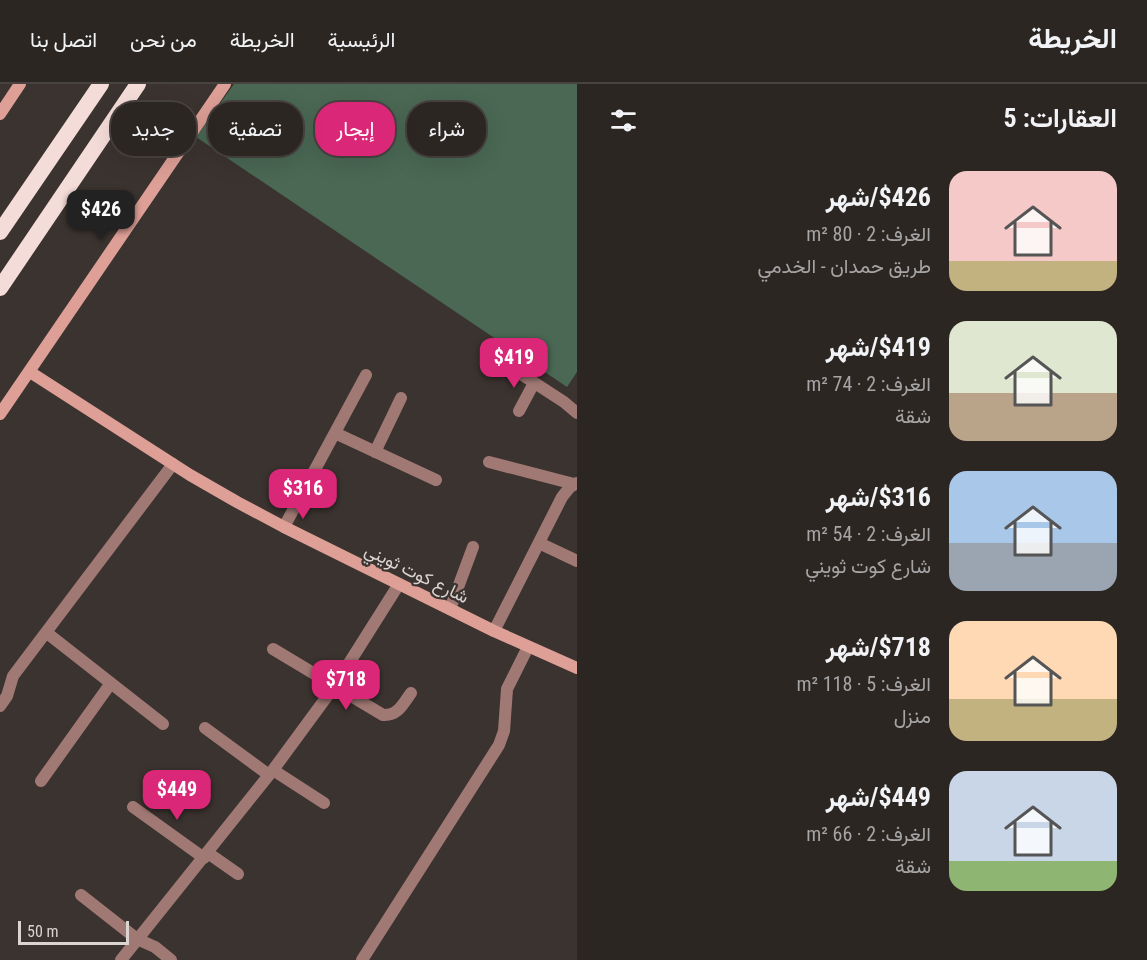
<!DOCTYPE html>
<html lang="ar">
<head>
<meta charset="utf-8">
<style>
	:root { --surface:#2c2623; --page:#342e2b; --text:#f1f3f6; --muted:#a6a5a6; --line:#484341; --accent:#db2777 }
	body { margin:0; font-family:"Roboto Condensed",Vazirmatn,sans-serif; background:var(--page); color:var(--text); direction:rtl; height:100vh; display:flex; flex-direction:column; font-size:22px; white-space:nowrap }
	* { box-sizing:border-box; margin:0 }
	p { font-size:20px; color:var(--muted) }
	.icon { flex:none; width:33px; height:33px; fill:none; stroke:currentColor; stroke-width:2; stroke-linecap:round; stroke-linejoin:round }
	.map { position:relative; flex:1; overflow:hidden; direction:ltr }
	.drawer { display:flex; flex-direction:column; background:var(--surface); width:570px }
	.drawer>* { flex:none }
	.hud { position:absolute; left:18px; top:18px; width:468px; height:54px; direction:rtl; display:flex; gap:12px }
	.scale { position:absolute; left:18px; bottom:15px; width:111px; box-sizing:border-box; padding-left:6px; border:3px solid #dad5d2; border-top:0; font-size:16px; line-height:21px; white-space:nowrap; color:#dad5d2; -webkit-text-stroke:4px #3b332f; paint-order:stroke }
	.price { position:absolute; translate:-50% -51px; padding:0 14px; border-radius:12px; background:var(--accent); color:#fff; font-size:20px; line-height:39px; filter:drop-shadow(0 2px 3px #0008) }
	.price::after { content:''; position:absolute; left:50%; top:36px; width:18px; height:14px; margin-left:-9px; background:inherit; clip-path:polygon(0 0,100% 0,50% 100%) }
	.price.on { background:#222; color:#fff }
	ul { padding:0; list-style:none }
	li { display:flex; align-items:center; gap:18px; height:150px; padding:0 30px }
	li span { display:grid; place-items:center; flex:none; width:168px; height:120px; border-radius:18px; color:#555 }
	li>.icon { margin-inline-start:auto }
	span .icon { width:72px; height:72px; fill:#fffc; stroke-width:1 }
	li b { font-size:26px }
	h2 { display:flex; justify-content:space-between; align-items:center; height:72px; padding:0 30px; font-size:26px }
	.chip { padding:0 21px; border-radius:24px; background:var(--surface); box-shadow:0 6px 24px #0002,0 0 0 2px var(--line); font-size:21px; line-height:54px }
	.chip.on { background:var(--accent); color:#fff }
	header { display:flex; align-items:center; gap:36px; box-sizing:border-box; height:84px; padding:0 30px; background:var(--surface); border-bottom:2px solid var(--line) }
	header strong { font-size:28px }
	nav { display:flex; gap:33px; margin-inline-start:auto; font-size:21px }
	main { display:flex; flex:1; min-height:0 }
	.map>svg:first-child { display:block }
</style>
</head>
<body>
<header>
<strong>الخريطة</strong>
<nav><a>الرئيسية</a><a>الخريطة</a><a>من نحن</a><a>اتصل بنا</a></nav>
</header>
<main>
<section class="drawer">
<h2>العقارات: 5<svg class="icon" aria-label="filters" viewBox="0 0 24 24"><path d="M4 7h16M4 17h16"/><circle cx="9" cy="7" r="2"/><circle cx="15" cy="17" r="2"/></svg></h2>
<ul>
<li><span style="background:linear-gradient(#f6c9c9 75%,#c2b280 0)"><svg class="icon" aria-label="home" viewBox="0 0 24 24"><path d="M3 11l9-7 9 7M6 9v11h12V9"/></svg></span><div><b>$426/شهر</b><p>الغرف: 2 · 80 m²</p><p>طريق حمدان - الخدمي</p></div></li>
<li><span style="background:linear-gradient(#dfe7d0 60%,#b9a48a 0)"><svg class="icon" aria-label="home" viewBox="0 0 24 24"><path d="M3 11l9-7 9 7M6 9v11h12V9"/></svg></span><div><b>$419/شهر</b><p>الغرف: 2 · 74 m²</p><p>شقة</p></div></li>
<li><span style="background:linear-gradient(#a9c7e8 60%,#9aa5b1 0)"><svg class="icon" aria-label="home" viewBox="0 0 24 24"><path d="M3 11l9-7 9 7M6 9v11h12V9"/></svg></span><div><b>$316/شهر</b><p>الغرف: 2 · 54 m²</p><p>شارع كوت ثويني</p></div></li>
<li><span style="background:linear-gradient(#ffd9b3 65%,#c2b280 0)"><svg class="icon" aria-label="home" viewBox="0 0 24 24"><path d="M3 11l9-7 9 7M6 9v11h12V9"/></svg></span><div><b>$718/شهر</b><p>الغرف: 5 · 118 m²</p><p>منزل</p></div></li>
<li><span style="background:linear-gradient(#c9d6e8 75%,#8fb573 0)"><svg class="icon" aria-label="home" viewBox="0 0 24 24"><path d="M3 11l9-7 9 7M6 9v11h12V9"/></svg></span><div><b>$449/شهر</b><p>الغرف: 2 · 66 m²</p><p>شقة</p></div></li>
</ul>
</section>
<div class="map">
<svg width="577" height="876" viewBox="0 0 577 876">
	<rect width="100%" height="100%" fill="#3b332f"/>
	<path fill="#4a6854" d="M 234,0 L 577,0 L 577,288 L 567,303 L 196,53 Z"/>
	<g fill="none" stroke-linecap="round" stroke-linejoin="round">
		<path stroke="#a17974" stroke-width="12" d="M 490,270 L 564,318 L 577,329
			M 519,327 L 534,299
			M 335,349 L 436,396
			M 375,368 L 401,314
			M 489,378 L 574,400
			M 284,443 L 366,291
			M 539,459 L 577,477
			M 450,525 L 473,463
			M 494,547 L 562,413 L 570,403 L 577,399
			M 47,549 L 163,640
			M 273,565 L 383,631 C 398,632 403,620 411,609
			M 0,622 L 7,612 L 13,592 L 173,380
			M 205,644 L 269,691
			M 273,686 L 324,719
			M 41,697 L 111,599
			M 133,723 L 204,774
			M 208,769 L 238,790
			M 81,811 L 137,855 L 155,863 L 171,876
			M 121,876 L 273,686 L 334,603 L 399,500
			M 362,876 L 499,661 L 504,647 L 507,605 L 528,563"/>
		<path stroke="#dd9f96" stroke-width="12" d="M 0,30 L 20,0
			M 30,288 L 190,391 L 237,418 L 284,443 L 494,547 L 577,584
			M 0,330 L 225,0"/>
		<path stroke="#f4dcd8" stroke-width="16" d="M 0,148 L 101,0
			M 0,204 L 138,0"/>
	</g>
	<g text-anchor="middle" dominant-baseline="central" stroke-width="4.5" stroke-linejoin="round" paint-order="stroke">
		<g font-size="18" fill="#dad5d2" stroke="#3b332f">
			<text transform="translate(417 489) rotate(26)">شارع كوت ثويني</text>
		</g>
	</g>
</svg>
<div class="scale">50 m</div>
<b class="price on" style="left:101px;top:157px">$426</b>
<b class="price" style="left:514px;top:305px">$419</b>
<b class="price" style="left:303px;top:436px">$316</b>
<b class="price" style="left:346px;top:627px">$718</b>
<b class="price" style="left:177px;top:737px">$449</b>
<div class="hud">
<a class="chip">شراء</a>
<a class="chip on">إيجار</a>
<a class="chip">تصفية</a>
<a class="chip">جديد</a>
</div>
</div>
</main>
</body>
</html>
